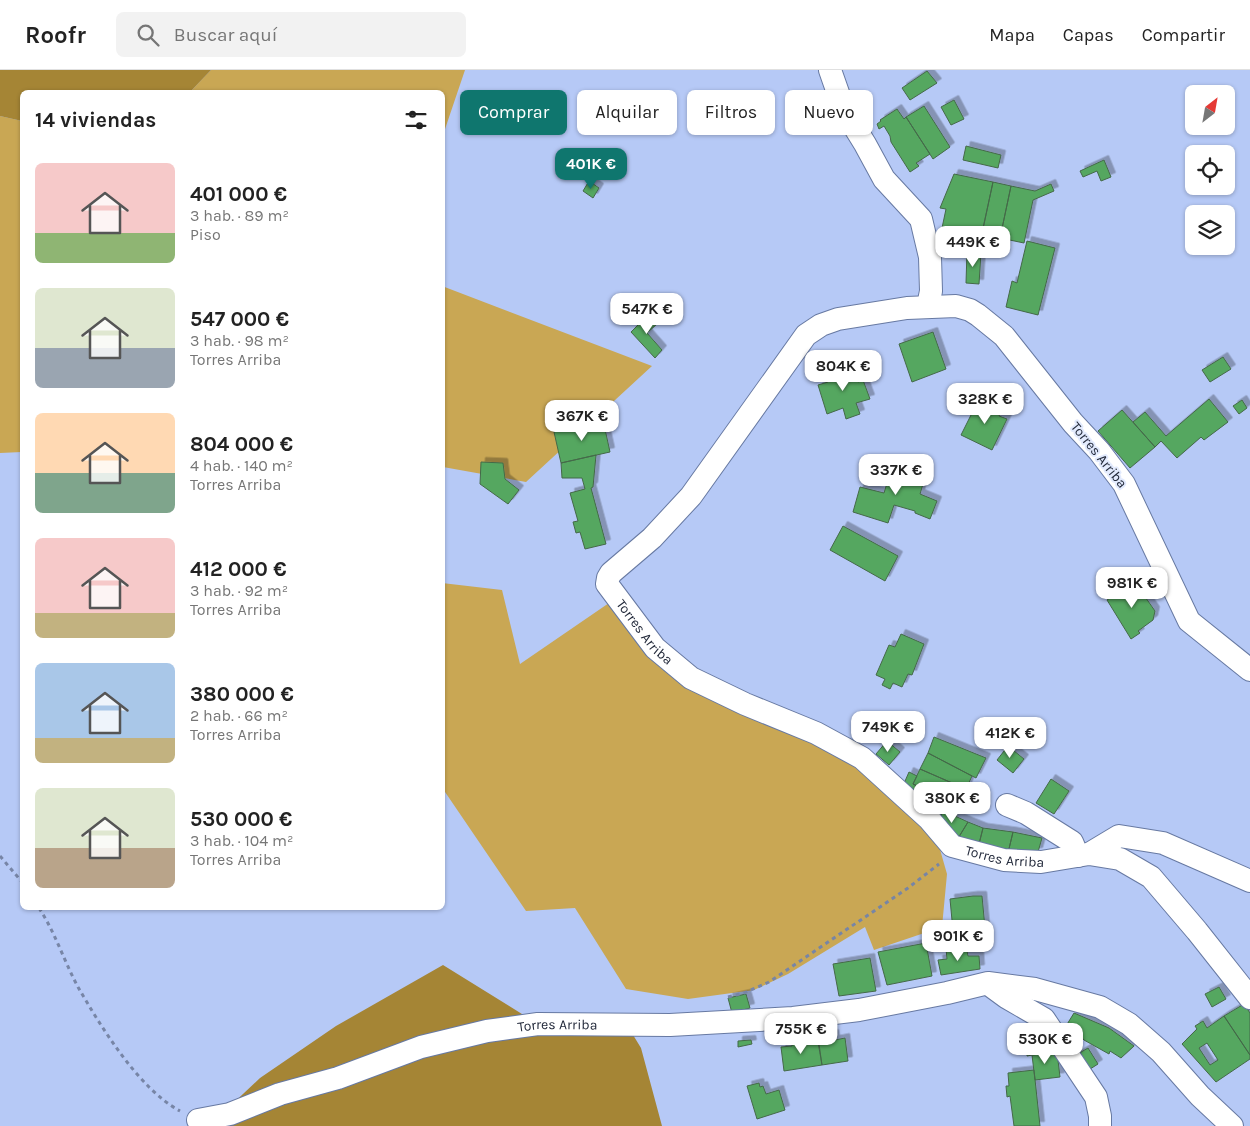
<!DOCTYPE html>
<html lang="es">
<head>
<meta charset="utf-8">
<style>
	:root { --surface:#fff; --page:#f2f2f2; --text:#222; --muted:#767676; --line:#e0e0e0; --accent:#0f766e }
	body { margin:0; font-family:Karla,sans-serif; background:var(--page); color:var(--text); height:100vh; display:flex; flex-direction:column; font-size:19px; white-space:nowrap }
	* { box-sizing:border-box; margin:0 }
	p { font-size:16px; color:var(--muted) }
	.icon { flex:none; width:28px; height:28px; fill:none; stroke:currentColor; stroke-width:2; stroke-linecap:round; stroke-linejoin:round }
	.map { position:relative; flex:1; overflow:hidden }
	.sheet { position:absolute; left:20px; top:20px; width:425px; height:820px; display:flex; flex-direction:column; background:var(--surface); border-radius:8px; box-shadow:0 1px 4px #0004 }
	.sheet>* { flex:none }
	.hud { position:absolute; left:460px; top:20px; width:475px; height:45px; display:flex; gap:10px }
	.needle { width:32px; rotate:31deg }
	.tools { position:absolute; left:1185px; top:15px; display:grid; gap:10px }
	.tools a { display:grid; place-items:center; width:50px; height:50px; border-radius:8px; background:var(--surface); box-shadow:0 1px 4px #0004; font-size:25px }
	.price { position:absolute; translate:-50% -42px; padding:0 11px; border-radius:10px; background:#fff; color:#222; font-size:16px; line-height:32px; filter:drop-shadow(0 1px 2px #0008) }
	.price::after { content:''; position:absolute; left:50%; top:30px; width:15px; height:11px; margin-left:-8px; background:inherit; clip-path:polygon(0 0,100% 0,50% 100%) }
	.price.current { background:var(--accent); color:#fff }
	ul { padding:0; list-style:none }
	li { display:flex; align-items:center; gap:15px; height:125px; padding:0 15px }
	li span { display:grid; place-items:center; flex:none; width:140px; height:100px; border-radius:8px; color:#555 }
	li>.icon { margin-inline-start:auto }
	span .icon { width:60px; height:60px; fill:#fffc; stroke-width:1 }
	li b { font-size:21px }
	h2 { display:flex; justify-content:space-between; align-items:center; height:60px; padding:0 15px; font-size:21px }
	.chip { padding:0 18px; border-radius:8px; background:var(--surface); box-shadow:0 1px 4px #0004; font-size:18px; line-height:45px }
	.chip.current { background:var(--accent); color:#fff }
	header { display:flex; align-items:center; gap:30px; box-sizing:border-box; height:70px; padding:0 25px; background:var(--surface); border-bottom:1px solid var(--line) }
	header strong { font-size:24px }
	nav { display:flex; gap:28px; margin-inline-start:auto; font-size:18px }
	.search { width:350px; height:45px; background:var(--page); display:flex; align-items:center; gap:12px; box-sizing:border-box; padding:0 18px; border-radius:8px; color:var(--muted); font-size:19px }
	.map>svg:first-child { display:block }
</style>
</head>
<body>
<header>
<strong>Roofr</strong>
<div class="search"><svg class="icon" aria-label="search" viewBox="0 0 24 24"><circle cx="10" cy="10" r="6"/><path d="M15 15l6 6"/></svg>Buscar aquí</div>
<nav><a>Mapa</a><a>Capas</a><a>Compartir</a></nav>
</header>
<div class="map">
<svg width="1250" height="1056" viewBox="0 0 1250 1056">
	<defs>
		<filter id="shadow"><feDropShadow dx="4.5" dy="-4.5" stdDeviation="0" flood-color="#0004"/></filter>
	</defs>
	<rect width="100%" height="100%" fill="#b6c9f6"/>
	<path fill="#c9a754" d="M 211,0 L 465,0 L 443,65 L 442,22 L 190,22 Z
		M 0,46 L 22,51 L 22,382 L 0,383 Z
		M 442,216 L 652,296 L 526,412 L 443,397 Z
		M 442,513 L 502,520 L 520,594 L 609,533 L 653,585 L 861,695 L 937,769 L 947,804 L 942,857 L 874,880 L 865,857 L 788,904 L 754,920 L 688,929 L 626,919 L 575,838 L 526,841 L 443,719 Z"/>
	<path fill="#a58535" d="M 0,0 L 211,0 L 190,22 L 22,22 L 22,51 L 0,46 Z
		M 443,895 L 538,954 L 627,955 L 641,978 L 662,1056 L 209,1056 L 260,1008 L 336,956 Z"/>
	<path fill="#55a760" stroke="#446948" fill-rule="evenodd" filter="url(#shadow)" d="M 927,1 L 937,13 L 910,30 L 902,18 Z
		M 954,30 L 964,49 L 951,55 L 941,37 Z
		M 924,36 L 950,77 L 933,89 L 906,47 Z
		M 897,39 L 904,49 L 906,47 L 930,84 L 916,93 L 919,96 L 910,102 L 891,72 L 890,66 L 884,56 L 879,59 L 877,54 L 881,51 L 880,50 Z
		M 966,76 L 1001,85 L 998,98 L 963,90 Z
		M 1104,90 L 1111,107 L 1101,111 L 1097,101 L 1083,107 L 1080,101 Z
		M 954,104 L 993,112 L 981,167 L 942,158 L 946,139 L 940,138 Z
		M 589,111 L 599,118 L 593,128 L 583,121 Z
		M 993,112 L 1011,116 L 1000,168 L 982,164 Z
		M 1051,114 L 1054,121 L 1033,130 L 1024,173 L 1000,168 L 1011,116 L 1035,121 Z
		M 981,170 L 989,172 L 988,184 L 981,183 Z
		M 1027,171 L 1055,178 L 1038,245 L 1006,237 L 1012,211 L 1017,213 Z
		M 967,182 L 981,183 L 979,214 L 966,213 Z
		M 649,244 L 658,253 L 647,263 L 662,280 L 655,288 L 631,262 Z
		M 933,262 L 946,299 L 912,312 L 899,274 Z
		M 1223,287 L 1231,299 L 1210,312 L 1202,300 Z
		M 852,294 L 858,312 L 863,310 L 870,329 L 856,333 L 860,344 L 846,349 L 843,338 L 827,344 L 818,315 L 828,312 L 825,303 Z
		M 1209,329 L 1228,352 L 1204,370 L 1201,367 L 1177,388 L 1161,371 L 1155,377 L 1133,352 L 1145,342 L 1166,366 Z
		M 1242,330 L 1247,338 L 1239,344 L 1233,336 Z
		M 977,331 L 988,336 L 991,333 L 998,335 L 1002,340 L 999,346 L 1007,349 L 992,380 L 961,365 L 972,343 L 971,341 Z
		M 1122,340 L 1155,377 L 1130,398 L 1098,361 Z
		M 603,350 L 610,382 L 561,393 L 554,362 Z
		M 596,385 L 593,417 L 591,418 L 606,474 L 585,479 L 580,462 L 576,463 L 573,452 L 578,451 L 570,423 L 585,419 L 582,408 L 562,408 L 561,393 Z
		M 481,392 L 503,393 L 505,409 L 519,420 L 508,434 L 480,414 Z
		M 893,393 L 926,404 L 920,424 L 937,431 L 930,449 L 915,443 L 915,441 L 894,435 L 888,453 L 853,442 L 860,417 L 884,423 Z
		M 843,456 L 898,486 L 885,511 L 830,480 Z
		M 1134,511 L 1155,541 L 1153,550 L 1138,561 L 1140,563 L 1131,569 L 1107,530 Z
		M 901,564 L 924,574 L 912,605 L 908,604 L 902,617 L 893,613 L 890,619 L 882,615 L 885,609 L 876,605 L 889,575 L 895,577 Z
		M 934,667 L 986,688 L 976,708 L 928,683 Z
		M 887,671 L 900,682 L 889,695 L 876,684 Z
		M 1008,676 L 1024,689 L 1013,703 L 997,690 Z
		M 928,683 L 972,706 L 966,719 L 920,699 Z
		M 920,699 L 968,720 L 961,736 L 913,714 Z
		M 909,702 L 917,706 L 913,714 L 961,736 L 956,746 L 944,741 L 937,751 L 902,718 Z
		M 1051,709 L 1069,721 L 1054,744 L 1036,733 Z
		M 944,741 L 968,752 L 957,770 L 937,751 Z
		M 968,752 L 983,758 L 978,778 L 957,770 Z
		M 983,758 L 1013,762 L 1008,783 L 978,778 Z
		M 1013,762 L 1042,768 L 1038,782 L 1008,783 Z
		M 973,826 L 982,826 L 985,858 L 953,861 L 950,829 Z
		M 926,873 L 932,906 L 887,915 L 878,882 Z
		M 966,876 L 968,886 L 979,886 L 980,899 L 941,905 L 938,890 L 947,889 L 946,879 Z
		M 870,888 L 876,921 L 839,926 L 833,894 Z
		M 1219,917 L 1226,929 L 1212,937 L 1205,924 Z
		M 746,924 L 750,938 L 732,943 L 728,928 Z
		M 1244,934 L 1250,943 L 1250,985 L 1224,946 Z
		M 1074,943 L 1109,958 L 1134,976 L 1121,988 L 1110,981 L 1109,984 L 1084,970 L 1077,962 L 1066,956 Z
		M 1224,946 L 1250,985 L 1250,989 L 1216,1012 L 1182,974 L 1197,959 L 1195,956 L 1203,951 L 1207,958 ZM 1207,973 L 1218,990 L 1210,995 L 1199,978 Z
		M 790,957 L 791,968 L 773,969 L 771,960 Z
		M 834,964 L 835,970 L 845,968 L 848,991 L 822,995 L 818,967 Z
		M 807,969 L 808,973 L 818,972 L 822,995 L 784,1001 L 781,977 L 792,976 L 792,971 Z
		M 751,970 L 752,974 L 738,977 L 738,971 Z
		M 1088,978 L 1098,994 L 1087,1001 L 1076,985 Z
		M 1027,979 L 1032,979 L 1033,985 L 1057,982 L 1060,1007 L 1035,1010 L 1032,985 L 1027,986 Z
		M 1034,1000 L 1040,1056 L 1014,1056 L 1010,1026 L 1007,1027 L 1006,1016 L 1009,1016 L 1008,1003 Z
		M 759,1013 L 760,1017 L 763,1016 L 766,1024 L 779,1020 L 785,1040 L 757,1049 L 747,1016 Z"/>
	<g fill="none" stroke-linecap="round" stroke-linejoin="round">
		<defs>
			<g id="minor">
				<path d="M 830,0 L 844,40 L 865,74 L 884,109 L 921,149 L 930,187 L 931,221 L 928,236"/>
				<path id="s1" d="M 1250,600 L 1189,551 L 1124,414 L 1099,381 L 1073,353 L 1004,266 L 978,245 L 970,240 L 956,236 L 907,238 L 838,249 L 821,255 L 806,265 L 691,426 L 652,468 L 611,503 L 608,508 L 607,514 L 655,578 L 691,608 L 745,634 L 816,663 L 862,688 L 929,749 L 952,776 L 1004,790 L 1041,792 L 1089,784 L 1120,789 L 1151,807 L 1197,861 L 1250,928"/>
				<path d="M 1007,735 L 1026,743 L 1072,772 L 1078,786"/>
				<path d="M 1089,784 L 1119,766 L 1163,773 L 1250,811"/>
				<path d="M 991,916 L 1006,927 L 1044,949 L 1096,1027 L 1100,1046 L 1100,1056"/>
				<path id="s2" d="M 198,1050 L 230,1044 L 280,1024 L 338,1008 L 421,977 L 487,961 L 538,954 L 670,955 L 793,948 L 859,940 L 947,923 L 988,913 L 1035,919 L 1100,937 L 1129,954 L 1161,982 L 1200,1026 L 1232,1056"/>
			</g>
		</defs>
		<use href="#minor" stroke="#6779a2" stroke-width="24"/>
		<path stroke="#7785a6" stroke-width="3" stroke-dasharray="4 4" stroke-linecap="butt" d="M 0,786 L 22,812
			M 39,838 C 55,862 64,891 78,917 C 101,957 139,1019 180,1041
			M 728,927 L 744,923 L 769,912 L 908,818 L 939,794"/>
		<use href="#minor" stroke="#fff" stroke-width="22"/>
	</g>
	<g text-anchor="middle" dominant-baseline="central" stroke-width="4" stroke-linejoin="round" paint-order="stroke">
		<g font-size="14" fill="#232a3b" stroke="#e2eafd">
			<text transform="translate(1099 385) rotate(51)">Torres Arriba</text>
			<text stroke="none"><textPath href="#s1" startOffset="1015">Torres Arriba</textPath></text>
			<text stroke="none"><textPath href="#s1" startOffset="1450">Torres Arriba</textPath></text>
			<text stroke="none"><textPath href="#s2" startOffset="374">Torres Arriba</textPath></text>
		</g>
	</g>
</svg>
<div class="tools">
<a><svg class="needle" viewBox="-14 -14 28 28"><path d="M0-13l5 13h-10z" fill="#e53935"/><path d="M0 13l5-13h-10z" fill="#767676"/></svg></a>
<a><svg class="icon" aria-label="locate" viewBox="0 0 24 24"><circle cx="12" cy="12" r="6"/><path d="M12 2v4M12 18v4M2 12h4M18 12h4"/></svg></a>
<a><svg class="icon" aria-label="layers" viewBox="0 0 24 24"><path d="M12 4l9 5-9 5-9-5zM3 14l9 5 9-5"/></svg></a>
</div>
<b class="price current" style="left:591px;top:120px">401K €</b>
<b class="price" style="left:973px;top:198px">449K €</b>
<b class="price" style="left:647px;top:265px">547K €</b>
<b class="price" style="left:843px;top:322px">804K €</b>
<b class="price" style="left:985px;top:355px">328K €</b>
<b class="price" style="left:582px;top:372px">367K €</b>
<b class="price" style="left:896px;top:426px">337K €</b>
<b class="price" style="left:1132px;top:539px">981K €</b>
<b class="price" style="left:888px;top:683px">749K €</b>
<b class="price" style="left:1010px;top:689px">412K €</b>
<b class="price" style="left:952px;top:754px">380K €</b>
<b class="price" style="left:958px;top:892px">901K €</b>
<b class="price" style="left:801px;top:985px">755K €</b>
<b class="price" style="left:1045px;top:995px">530K €</b>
<div class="hud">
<a class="chip current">Comprar</a>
<a class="chip">Alquilar</a>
<a class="chip">Filtros</a>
<a class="chip">Nuevo</a>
</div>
<section class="sheet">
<h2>14 viviendas<svg class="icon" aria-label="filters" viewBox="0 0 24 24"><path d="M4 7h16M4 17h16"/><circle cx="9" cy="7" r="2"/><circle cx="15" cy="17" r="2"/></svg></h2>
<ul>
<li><span style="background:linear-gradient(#f6c9c9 70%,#8fb573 0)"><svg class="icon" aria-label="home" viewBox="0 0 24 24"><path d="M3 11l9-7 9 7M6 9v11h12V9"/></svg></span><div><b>401 000 €</b><p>3 hab. · 89 m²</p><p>Piso</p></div></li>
<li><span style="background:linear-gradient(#dfe7d0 60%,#9aa5b1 0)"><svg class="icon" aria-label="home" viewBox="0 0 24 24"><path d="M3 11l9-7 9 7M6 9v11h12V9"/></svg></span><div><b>547 000 €</b><p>3 hab. · 98 m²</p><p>Torres Arriba</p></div></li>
<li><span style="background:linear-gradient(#ffd9b3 60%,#7fa58c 0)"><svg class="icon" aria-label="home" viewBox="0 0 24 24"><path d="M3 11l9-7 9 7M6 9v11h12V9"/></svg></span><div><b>804 000 €</b><p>4 hab. · 140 m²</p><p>Torres Arriba</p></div></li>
<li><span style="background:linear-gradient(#f6c9c9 75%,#c2b280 0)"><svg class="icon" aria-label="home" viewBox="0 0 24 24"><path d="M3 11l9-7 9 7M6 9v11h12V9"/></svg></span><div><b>412 000 €</b><p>3 hab. · 92 m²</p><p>Torres Arriba</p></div></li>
<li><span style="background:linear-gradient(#a9c7e8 75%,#c2b280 0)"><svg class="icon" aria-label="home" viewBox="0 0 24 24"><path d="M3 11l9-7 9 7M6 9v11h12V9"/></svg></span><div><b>380 000 €</b><p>2 hab. · 66 m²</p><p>Torres Arriba</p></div></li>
<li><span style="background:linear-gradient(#dfe7d0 60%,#b9a48a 0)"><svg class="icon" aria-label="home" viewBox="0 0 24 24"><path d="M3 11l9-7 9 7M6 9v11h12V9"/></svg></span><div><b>530 000 €</b><p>3 hab. · 104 m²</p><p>Torres Arriba</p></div></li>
</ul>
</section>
</div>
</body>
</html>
